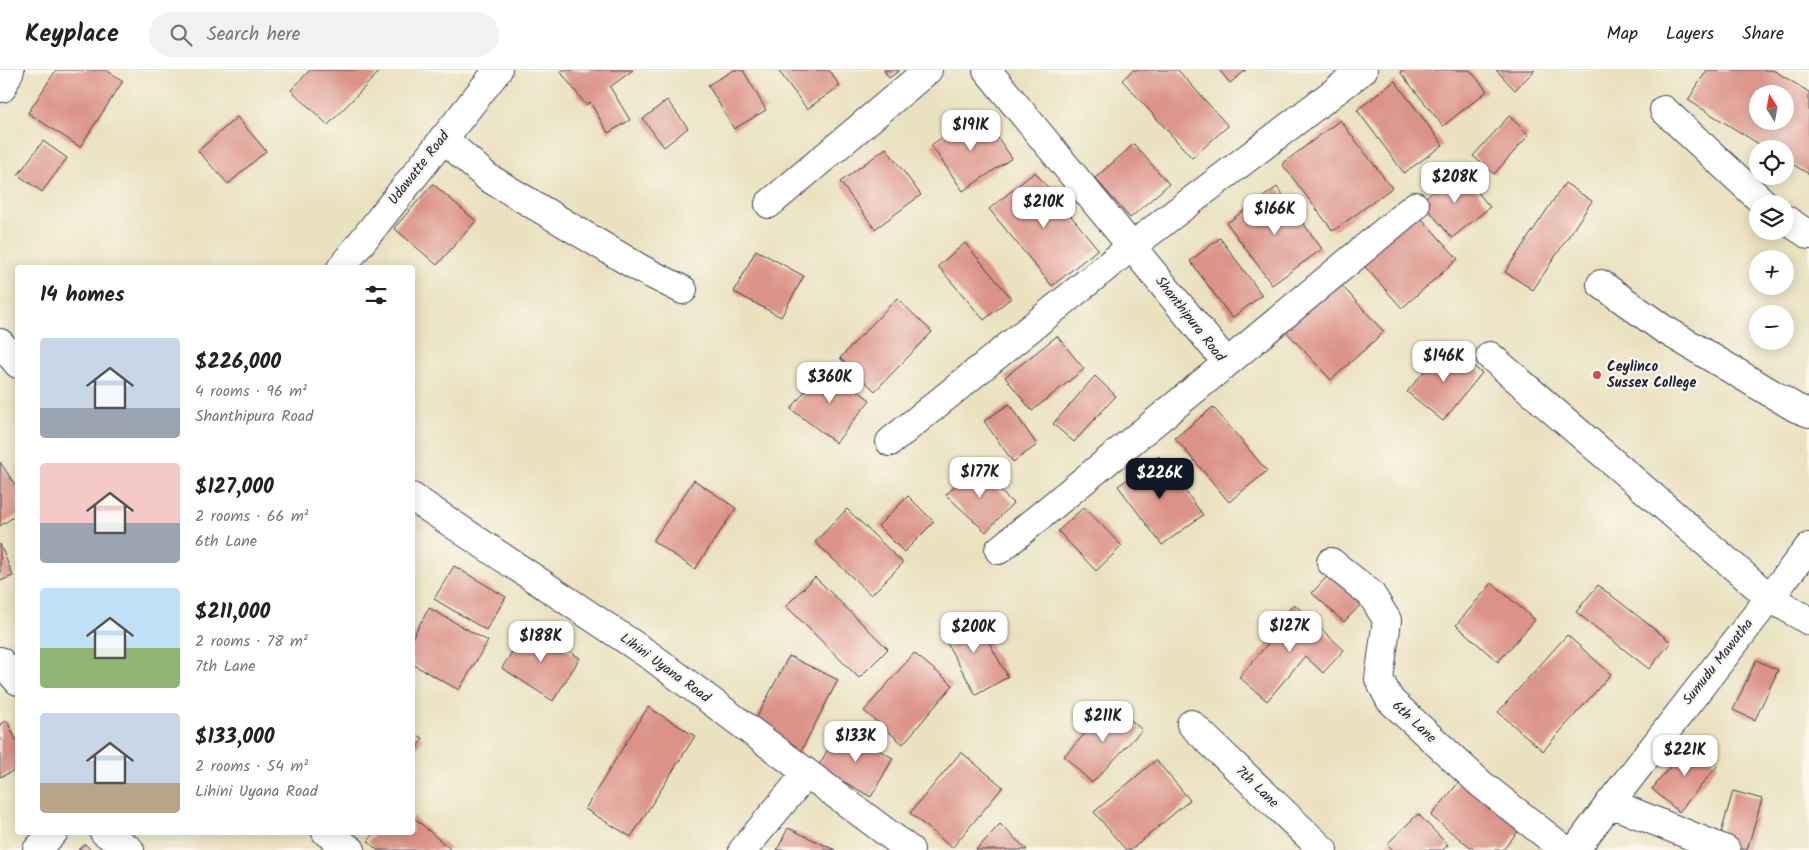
<!DOCTYPE html>
<html lang="en">
<head>
<meta charset="utf-8">
<style>
	:root { --surface:#fff; --page:#f2f2f2; --text:#222; --muted:#767676; --line:#e0e0e0; --accent:#111827 }
	body { margin:0; font-family:Kalam,sans-serif; background:var(--page); color:var(--text); height:100vh; display:flex; flex-direction:column; font-size:19px; white-space:nowrap }
	* { box-sizing:border-box; margin:0 }
	p { font-size:16px; color:var(--muted) }
	.icon { flex:none; width:28px; height:28px; fill:none; stroke:currentColor; stroke-width:2; stroke-linecap:round; stroke-linejoin:round }
	.map { position:relative; flex:1; overflow:hidden }
	.sheet { position:absolute; left:15px; top:195px; width:400px; height:570px; display:flex; flex-direction:column; background:var(--surface); border-radius:5px; box-shadow:0 2px 12px #0003 }
	.sheet>* { flex:none }
	.needle { width:32px; rotate:349deg }
	.controls { position:absolute; left:1749px; top:15px; display:grid; gap:10px }
	.controls a { display:grid; place-items:center; width:45px; height:45px; border-radius:50%; background:var(--surface); box-shadow:0 2px 12px #0003; font-size:25px }
	.price { position:absolute; translate:-50% -42px; padding:0 11px; border-radius:10px; background:#fff; color:#222; font-size:16px; line-height:32px; filter:drop-shadow(0 1px 2px #0008) }
	.price::after { content:''; position:absolute; left:50%; top:30px; width:15px; height:11px; margin-left:-8px; background:inherit; clip-path:polygon(0 0,100% 0,50% 100%) }
	.price.selected { background:var(--accent); color:#fff }
	ul { padding:0; list-style:none }
	li { display:flex; align-items:center; gap:15px; height:125px; padding:0 25px }
	li span { display:grid; place-items:center; flex:none; width:140px; height:100px; border-radius:5px; color:#555 }
	li>.icon { margin-inline-start:auto }
	span .icon { width:60px; height:60px; fill:#fffc; stroke-width:1 }
	li b { font-size:21px }
	h2 { display:flex; justify-content:space-between; align-items:center; height:60px; padding:0 25px; font-size:21px }
	header { display:flex; align-items:center; gap:30px; box-sizing:border-box; height:70px; padding:0 25px; background:var(--surface); border-bottom:1px solid var(--line) }
	header strong { font-size:24px }
	nav { display:flex; gap:28px; margin-inline-start:auto; font-size:18px }
	.search { width:350px; height:45px; background:var(--page); display:flex; align-items:center; gap:12px; box-sizing:border-box; padding:0 18px; border-radius:28px; color:var(--muted); font-size:19px }
	.map>svg:first-child { display:block }
</style>
</head>
<body>
<header>
<strong>Keyplace</strong>
<div class="search"><svg class="icon" aria-label="search" viewBox="0 0 24 24"><circle cx="10" cy="10" r="6"/><path d="M15 15l6 6"/></svg>Search here</div>
<nav><a>Map</a><a>Layers</a><a>Share</a></nav>
</header>
<div class="map">
<svg width="1809" height="780" viewBox="0 0 1809 780">
	<rect width="100%" height="100%" fill="#fbf7ec"/>
	<filter id="ink" filterUnits="userSpaceOnUse"><feTurbulence type="fractalNoise" baseFrequency=".02" numOctaves="2"/><feDisplacementMap in="SourceGraphic" scale="10" xChannelSelector="R" yChannelSelector="G"/><feConvolveMatrix kernelMatrix="1 2 1 2 8 2 1 2 1" color-interpolation-filters="sRGB"/></filter>
	<filter id="wash" filterUnits="userSpaceOnUse"><feTurbulence type="fractalNoise" baseFrequency=".0096" numOctaves="4" result="noise"/><feDisplacementMap in="SourceGraphic" scale="20" xChannelSelector="R" yChannelSelector="G"/><feGaussianBlur stdDeviation="1.12" result="paint"/><feColorMatrix in="noise" values="0 0 0 0 0 0 0 0 0 0 0 0 0 0 0 0 0 1.4 0 .05"/><feComposite in="paint" operator="in"/></filter>
	<g filter="url(#wash)">
		<rect width="100%" height="100%" fill="#eae1bf"/>
		<g id="blocks">
			<path fill="#db9287" fill-rule="evenodd" d="M 56,0 L 106,0 L 123,11 L 80,77 L 28,43 Z
				M 310,0 L 379,0 L 380,1 L 328,55 L 291,20 Z
				M 561,0 L 633,0 L 610,17 L 630,50 L 608,63 L 590,32 L 586,35 L 560,1 Z
				M 734,0 L 743,0 L 766,40 L 734,59 L 708,15 Z
				M 778,0 L 829,0 L 840,16 L 807,39 Z
				M 884,0 L 900,0 L 889,8 Z
				M 1133,0 L 1178,0 L 1228,56 L 1192,88 L 1122,10 Z
				M 1219,0 L 1246,0 L 1230,13 Z
				M 1403,0 L 1470,0 L 1487,21 L 1443,56 L 1400,2 Z
				M 1496,0 L 1535,0 L 1515,20 Z
				M 1707,0 L 1773,0 L 1809,22 L 1809,104 L 1785,90 L 1785,79 L 1767,79 L 1688,30 ZM 1758,24 L 1785,24 L 1785,51 L 1758,51 Z
				M 1395,11 L 1443,75 L 1404,103 L 1357,40 Z
				M 667,30 L 688,58 L 664,77 L 643,49 Z
				M 980,42 L 1012,88 L 963,121 L 931,75 Z
				M 1509,46 L 1529,65 L 1494,104 L 1473,86 Z
				M 237,47 L 266,81 L 228,114 L 198,81 Z
				M 1340,50 L 1392,118 L 1333,161 L 1282,94 Z
				M 43,71 L 67,88 L 42,122 L 18,105 Z
				M 1134,74 L 1169,114 L 1130,148 L 1095,108 Z
				M 886,78 L 921,125 L 875,159 L 840,112 Z
				M 1459,100 L 1490,137 L 1452,168 L 1421,131 Z
				M 1035,102 L 1098,179 L 1052,216 L 989,139 Z
				M 1565,113 L 1592,131 L 1533,220 L 1505,202 Z
				M 433,114 L 476,151 L 437,195 L 394,158 Z
				M 1277,117 L 1322,179 L 1272,215 L 1227,153 Z
				M 1414,140 L 1458,189 L 1402,238 L 1358,189 Z
				M 1220,168 L 1262,225 L 1232,248 L 1190,191 Z
				M 965,173 L 1011,228 L 984,250 L 938,196 Z
				M 756,180 L 804,206 L 781,247 L 734,222 Z
				M 1335,208 L 1384,262 L 1331,310 L 1281,256 Z
				M 897,228 L 932,262 L 875,321 L 840,288 Z
				M 1057,266 L 1084,299 L 1032,341 L 1005,307 Z
				M 1446,275 L 1482,303 L 1443,351 L 1407,322 Z
				M 825,295 L 870,330 L 836,373 L 791,339 Z
				M 1095,306 L 1116,326 L 1074,372 L 1053,354 Z
				M 1009,334 L 1037,375 L 1013,392 L 984,351 Z
				M 1213,337 L 1267,401 L 1229,432 L 1175,368 Z
				M 1159,386 L 1203,445 L 1162,475 L 1118,416 Z
				M 0,392 L 18,419 L 18,444 L 0,456 Z
				M 973,396 L 1013,433 L 986,462 L 946,425 Z
				M 694,410 L 736,438 L 695,499 L 653,471 Z
				M 908,426 L 934,452 L 904,482 L 878,456 Z
				M 1084,437 L 1122,476 L 1096,501 L 1058,461 Z
				M 847,439 L 903,493 L 871,525 L 815,472 Z
				M 0,474 L 13,506 L 0,511 Z
				M 454,496 L 506,527 L 486,560 L 434,529 Z
				M 1334,499 L 1367,528 L 1344,552 L 1312,523 Z
				M 815,507 L 888,579 L 859,608 L 786,536 Z
				M 1492,513 L 1535,550 L 1498,592 L 1456,555 Z
				M 1598,515 L 1671,572 L 1649,599 L 1576,542 Z
				M 1294,534 L 1344,580 L 1323,603 L 1305,586 L 1267,631 L 1239,607 L 1278,562 L 1273,558 Z
				M 429,538 L 488,571 L 459,620 L 412,594 L 412,568 Z
				M 973,543 L 1008,607 L 976,625 L 940,561 Z
				M 528,556 L 580,588 L 553,631 L 502,598 Z
				M 1567,565 L 1611,604 L 1543,681 L 1498,642 Z
				M 914,583 L 953,615 L 903,674 L 864,641 Z
				M 789,586 L 838,610 L 799,685 L 750,660 Z
				M 1756,590 L 1778,600 L 1755,650 L 1733,640 Z
				M 1113,634 L 1142,660 L 1092,713 L 1064,686 Z
				M 648,637 L 695,666 L 631,767 L 585,739 Z
				M 7,651 L 18,674 L 18,699 L 0,707 L 0,654 Z
				M 840,658 L 893,688 L 871,727 L 818,697 Z
				M 412,663 L 423,668 L 412,687 Z
				M 1690,672 L 1718,695 L 1679,742 L 1652,719 Z
				M 961,682 L 1003,717 L 952,778 L 910,743 Z
				M 1156,690 L 1190,730 L 1131,780 L 1126,780 L 1094,742 Z
				M 1464,706 L 1524,754 L 1503,780 L 1474,780 L 1431,746 Z
				M 1733,721 L 1762,729 L 1747,780 L 1718,774 Z
				M 1418,744 L 1448,775 L 1443,780 L 1393,780 L 1387,774 Z
				M 412,746 L 451,780 L 377,780 L 368,771 L 376,762 L 412,762 Z
				M 1000,754 L 1027,780 L 976,780 Z
				M 788,758 L 835,780 L 777,780 Z
				M 85,774 L 91,780 L 78,780 Z"/>
		</g>
	</g>
	<g filter="url(#ink)">
		<use href="#blocks" fill-opacity="0" stroke="#403f4f" stroke-width="1"/>
		<g fill="none" stroke-linecap="round" stroke-linejoin="round">
			<defs>
				<path id="minor" d="M 987,0 L 1227,293
					M 2,18 L 10,0
					M 1664,40 L 1765,134
					M 443,68 L 487,107 L 641,199 L 683,220
					M 769,134 L 928,0
					M 1785,149 L 1809,165
					M 341,198 L 498,0
					M 1601,214 L 1662,258 L 1796,338 L 1809,343
					M 0,273 L 18,294
					M 1490,286 L 1769,527 L 1809,551
					M 890,372 L 1132,176 L 1363,0
					M 412,427 L 652,587 L 910,780
					M 999,480 L 1227,293 L 1415,136
					M 1331,492 L 1371,524 L 1387,550 L 1379,609 L 1390,630 L 1481,714 L 1565,780
					M 0,591 L 18,611
					M 1191,654 L 1323,780
					M 1610,733 L 1726,780
					M 104,762 L 130,780
					M 326,762 L 351,780
					M 37,780 L 54,762
					M 743,780 L 807,703
					M 1575,780 L 1610,733 L 1809,477"/>
			</defs>
			<use href="#minor" stroke="#403f4f" stroke-width="30"/>
			<use href="#minor" stroke="#fff" stroke-width="28"/>
		</g>
	</g>
	<circle fill="#d1495b" stroke="#fbf7ec" stroke-width="2" cx="1597" cy="305" r="5"/>
	<g text-anchor="middle" dominant-baseline="central" stroke-width="4.5" stroke-linejoin="round" paint-order="stroke">
		<g font-size="14" fill="#22223b" stroke="#fbf7ec">
			<text transform="translate(419 98) rotate(-52)">Udawatte Road</text>
			<text transform="translate(1190 249) rotate(52)">Shanthipura Road</text>
			<text transform="translate(1718 592) rotate(-52)">Sumudu Mawatha</text>
			<text transform="translate(665 598) rotate(36)">Lihini Uyana Road</text>
			<text transform="translate(1414 652) rotate(43)">6th Lane</text>
			<text transform="translate(1257 717) rotate(44)">7th Lane</text>
		</g>
		<g font-size="14" font-weight="bold" fill="#22223b" stroke="#fbf7ec" text-anchor="start">
			<text x="1607" y="297">Ceylinco<tspan x="1607" dy="16">Sussex College</tspan></text>
		</g>
	</g>
</svg>
<div class="controls">
<a><svg class="needle" viewBox="-14 -14 28 28"><path d="M0-13l5 13h-10z" fill="#e53935"/><path d="M0 13l5-13h-10z" fill="#767676"/></svg></a>
<a><svg class="icon" aria-label="locate" viewBox="0 0 24 24"><circle cx="12" cy="12" r="6"/><path d="M12 2v4M12 18v4M2 12h4M18 12h4"/></svg></a>
<a><svg class="icon" aria-label="layers" viewBox="0 0 24 24"><path d="M12 4l9 5-9 5-9-5zM3 14l9 5 9-5"/></svg></a>
<a>+</a>
<a>−</a>
</div>
<b class="price" style="left:971px;top:82px">$191K</b>
<b class="price" style="left:1455px;top:134px">$208K</b>
<b class="price" style="left:1044px;top:159px">$210K</b>
<b class="price" style="left:1275px;top:166px">$166K</b>
<b class="price" style="left:1444px;top:313px">$146K</b>
<b class="price" style="left:830px;top:334px">$360K</b>
<b class="price" style="left:980px;top:429px">$177K</b>
<b class="price selected" style="left:1160px;top:430px">$226K</b>
<b class="price" style="left:1290px;top:583px">$127K</b>
<b class="price" style="left:974px;top:584px">$200K</b>
<b class="price" style="left:541px;top:593px">$188K</b>
<b class="price" style="left:1103px;top:673px">$211K</b>
<b class="price" style="left:856px;top:693px">$133K</b>
<b class="price" style="left:1685px;top:707px">$221K</b>
<section class="sheet">
<h2>14 homes<svg class="icon" aria-label="filters" viewBox="0 0 24 24"><path d="M4 7h16M4 17h16"/><circle cx="9" cy="7" r="2"/><circle cx="15" cy="17" r="2"/></svg></h2>
<ul>
<li><span style="background:linear-gradient(#c9d6e8 70%,#9aa5b1 0)"><svg class="icon" aria-label="home" viewBox="0 0 24 24"><path d="M3 11l9-7 9 7M6 9v11h12V9"/></svg></span><div><b>$226,000</b><p>4 rooms · 96 m²</p><p>Shanthipura Road</p></div></li>
<li><span style="background:linear-gradient(#f6c9c9 60%,#9aa5b1 0)"><svg class="icon" aria-label="home" viewBox="0 0 24 24"><path d="M3 11l9-7 9 7M6 9v11h12V9"/></svg></span><div><b>$127,000</b><p>2 rooms · 66 m²</p><p>6th Lane</p></div></li>
<li><span style="background:linear-gradient(#bfe0f5 60%,#8fb573 0)"><svg class="icon" aria-label="home" viewBox="0 0 24 24"><path d="M3 11l9-7 9 7M6 9v11h12V9"/></svg></span><div><b>$211,000</b><p>2 rooms · 78 m²</p><p>7th Lane</p></div></li>
<li><span style="background:linear-gradient(#c9d6e8 70%,#b9a48a 0)"><svg class="icon" aria-label="home" viewBox="0 0 24 24"><path d="M3 11l9-7 9 7M6 9v11h12V9"/></svg></span><div><b>$133,000</b><p>2 rooms · 54 m²</p><p>Lihini Uyana Road</p></div></li>
</ul>
</section>
</div>
</body>
</html>
